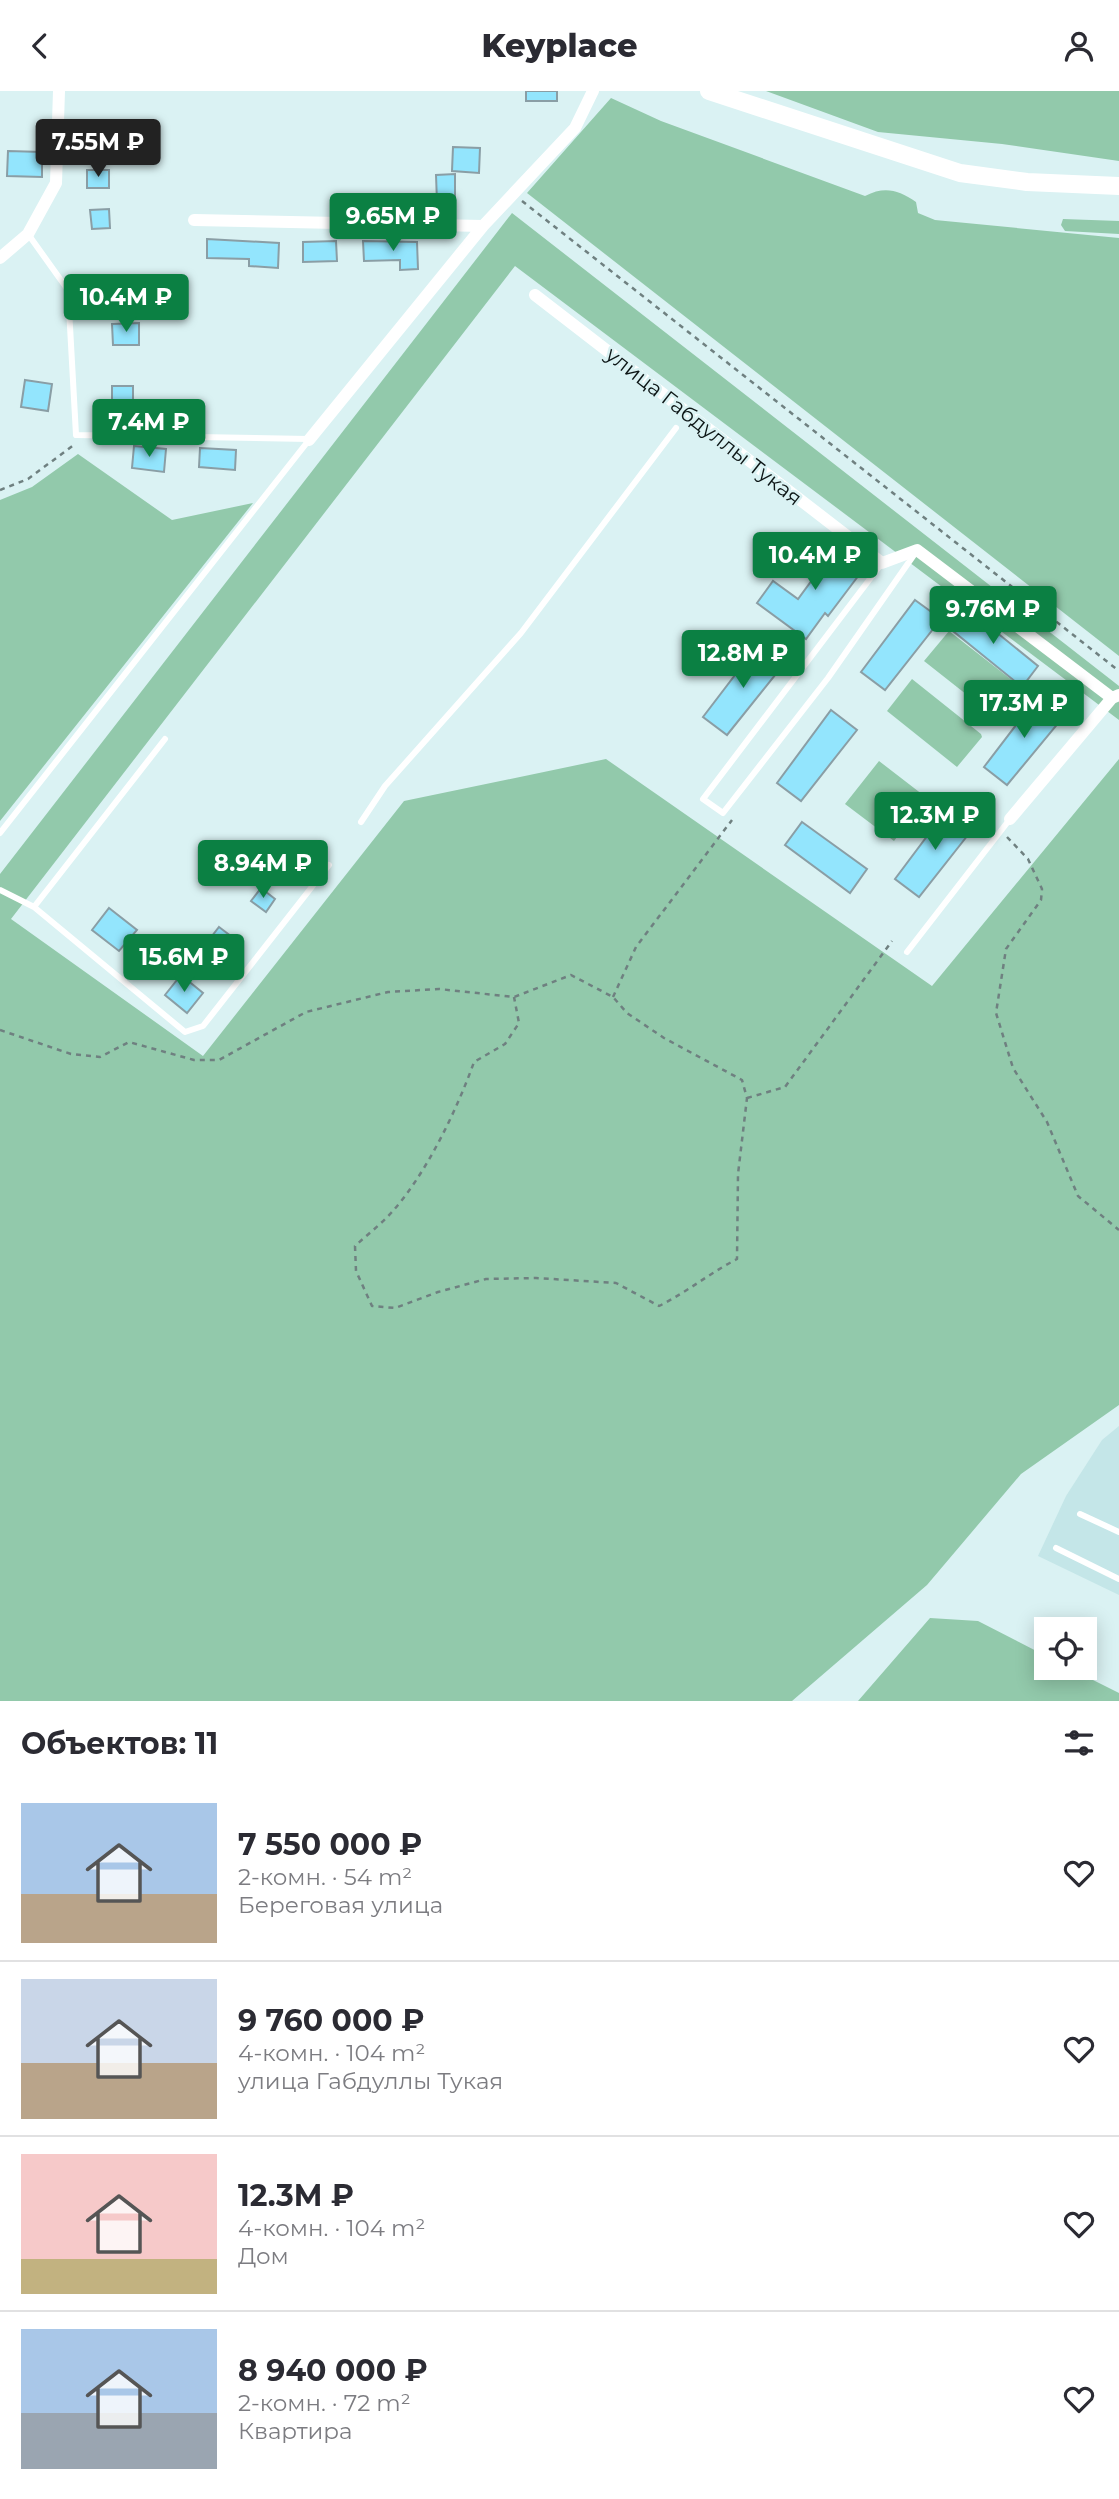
<!DOCTYPE html>
<html lang="ru">
<head>
<meta charset="utf-8">
<style>
	:root { --surface:#fff; --page:#f2f2f3; --text:#2b2b33; --muted:#7c7c81; --line:#e1e1e2; --accent:#0b8043 }
	body { margin:0; font-family:Montserrat,sans-serif; background:var(--page); color:var(--text); height:100vh; display:flex; flex-direction:column; font-size:26px; white-space:nowrap }
	* { box-sizing:border-box; margin:0 }
	p { font-size:23px; color:var(--muted) }
	.icon { flex:none; width:38px; height:38px; fill:none; stroke:currentColor; stroke-width:2; stroke-linecap:round; stroke-linejoin:round }
	.map { position:relative; height:1610px; overflow:hidden }
	.drawer { display:flex; flex-direction:column; background:var(--surface); flex:1 }
	.drawer>* { flex:none }
	.controls { position:absolute; left:1034px; top:1526px; display:grid; gap:14px }
	.controls a { display:grid; place-items:center; width:63px; height:63px; border-radius:0px; background:var(--surface); box-shadow:0 4px 18px #0003; font-size:35px }
	.price { position:absolute; translate:-50% -60px; padding:0 16px; border-radius:7px; background:var(--accent); color:#fff; font-size:23px; line-height:46px; filter:drop-shadow(0 2px 4px #0008) }
	.price::after { content:''; position:absolute; left:50%; top:42px; width:21px; height:16px; margin-left:-10px; background:inherit; clip-path:polygon(0 0,100% 0,50% 100%) }
	.price.active { background:#222; color:#fff }
	ul { padding:0; list-style:none }
	li { display:flex; align-items:center; gap:21px; height:175px; padding:0 21px }
	li+li { border-top:2px solid var(--line) }
	li span { display:grid; place-items:center; flex:none; width:196px; height:140px; border-radius:0px; color:#555 }
	li>.icon { margin-inline-start:auto }
	span .icon { width:84px; height:84px; fill:#fffc; stroke-width:1 }
	li b { font-size:30px }
	h2 { display:flex; justify-content:space-between; align-items:center; height:84px; padding:0 21px; font-size:30px }
	header { display:flex; justify-content:space-between; align-items:center; height:91px; padding:0 21px; background:var(--surface); font-size:32px; font-weight:800 }
	.map>svg:first-child { display:block }
</style>
</head>
<body>
<header><svg class="icon" aria-label="back" viewBox="0 0 24 24"><path d="M15 5l-7 7 7 7"/></svg>Keyplace<svg class="icon" aria-label="person" viewBox="0 0 24 24"><circle cx="12" cy="8" r="4"/><path d="M4 21q1-7 8-7t8 7"/></svg></header>
<div class="map">
<svg width="1119" height="1610" viewBox="0 0 1119 1610">
	<rect width="100%" height="100%" fill="#daf2f3"/>
	<path fill="#c4e6e8" d="M 1119,1335 L 1119,1504 L 1038,1465 L 1066,1405 L 1102,1349 Z"/>
	<path fill="#92c9ab" d="M 766,0 L 1119,0 L 1119,70 L 1002,53 L 878,41 Z
		M 611,7 L 661,30 L 865,105 C 885,95 898,99 916,111 L 918,122 L 935,129 L 1119,147 L 1119,565 L 527,102 Z
		M 512,122 L 1119,595 L 1119,629 L 515,175 L 11,828 L 203,965 L 404,710 L 606,668 L 932,895 L 1119,668 L 1119,1314 L 1021,1383 L 927,1494 L 792,1610 L 0,1610 L 0,783 Z
		M 1063,128 L 1119,130 L 1119,143 L 1065,140 L 1061,134 Z
		M 78,363 L 172,429 L 253,412 L 0,730 L 0,409 L 32,396 Z
		M 949,540 L 1017,593 L 1017,599 L 995,626 L 924,570 Z
		M 912,588 L 981,643 L 982,646 L 957,676 L 887,620 Z
		M 879,670 L 927,707 L 894,750 L 845,713 Z
		M 930,1527 L 978,1530 L 1046,1565 L 1046,1577 L 1069,1577 L 1119,1602 L 1119,1610 L 858,1610 Z"/>
	<path fill="#93e5fd" stroke="#8a9ea5" stroke-width="2" d="M 526,0 L 557,0 L 557,10 L 526,10 Z
		M 453,56 L 480,57 L 479,82 L 452,80 Z
		M 8,60 L 42,61 L 42,86 L 7,85 Z
		M 87,79 L 109,79 L 109,97 L 87,97 Z
		M 455,83 L 455,110 L 437,111 L 436,84 Z
		M 109,118 L 110,137 L 92,138 L 90,119 Z
		M 207,148 L 279,152 L 278,177 L 249,175 L 249,168 L 207,167 Z
		M 336,150 L 337,170 L 303,171 L 303,151 Z
		M 363,150 L 417,151 L 418,178 L 400,179 L 400,169 L 364,170 Z
		M 139,232 L 139,254 L 113,254 L 112,233 Z
		M 25,289 L 52,293 L 48,320 L 21,316 Z
		M 112,295 L 133,295 L 133,324 L 112,324 Z
		M 134,355 L 166,358 L 164,381 L 132,377 Z
		M 200,357 L 236,359 L 235,379 L 199,376 Z
		M 840,451 L 868,472 L 828,525 L 825,522 L 806,548 L 757,512 L 773,490 L 798,508 Z
		M 915,509 L 941,528 L 885,599 L 861,581 Z
		M 964,515 L 1038,575 L 1022,596 L 948,536 Z
		M 758,554 L 784,573 L 727,644 L 703,626 Z
		M 1039,604 L 1065,624 L 1007,694 L 984,676 Z
		M 831,619 L 857,639 L 801,710 L 777,692 Z
		M 949,716 L 975,735 L 919,806 L 895,788 Z
		M 802,731 L 867,778 L 850,802 L 785,754 Z
		M 261,797 L 275,808 L 266,821 L 251,810 Z
		M 109,817 L 137,839 L 119,860 L 92,839 Z
		M 219,836 L 240,852 L 226,870 L 205,854 Z
		M 181,884 L 203,902 L 187,922 L 165,904 Z"/>
	<g fill="none" stroke-linecap="round" stroke-linejoin="round">
		<path stroke="#6f8080" stroke-width="2.5" stroke-dasharray="5 5" stroke-linecap="butt" d="M 522,110 L 1119,580
			M 0,399 L 28,388 L 75,353
			M 1007,746 L 1028,768 L 1042,798 L 1041,809 L 1006,858 L 996,922 L 1013,977 L 1047,1031 L 1078,1105 L 1119,1139
			M 613,906 L 636,856 L 732,729
			M 0,939 L 71,963 L 100,966 L 129,951 L 194,969 L 219,969 L 306,921 L 388,901 L 439,898 L 514,906 L 571,884 L 613,906 L 627,922 L 664,947 L 742,989 L 747,1007 L 738,1083 L 737,1168 C 710,1182 687,1201 659,1215 L 616,1192 L 536,1187 L 486,1188 L 438,1201 L 395,1217 L 372,1215 L 356,1180 L 355,1155 C 367,1144 380,1134 391,1122 C 425,1085 457,1019 474,971 L 505,953 L 519,932 L 514,906
			M 747,1007 L 785,996 L 892,850"/>
		<path stroke="#fff" stroke-width="6" d="M 28,143 L 68,199 L 76,344 L 309,348
			M 882,472 L 703,708 L 723,722 L 828,587 L 916,461
			M 361,731 L 385,695 L 521,542 L 676,337
			M 0,742 L 309,349
			M 0,799 L 34,816 L 185,941 L 203,935 L 329,774
			M 34,816 L 165,648
			M 907,861 L 1010,728
			M 1080,1423 L 1119,1441
			M 1056,1457 L 1119,1488"/>
		<path stroke="#fff" stroke-width="12" d="M 194,129 L 483,135
			M 0,167 L 28,143 L 56,92 L 59,0
			M 535,204 L 882,472 L 917,459 L 1112,607
			M 309,349 L 483,135 L 575,37 L 593,0
			M 1010,728 L 1112,607 L 1119,604"/>
		<path stroke="#fff" stroke-width="18" d="M 709,0 L 960,82 L 1027,91 L 1119,95"/>
	</g>
	<g text-anchor="middle" dominant-baseline="central" stroke-width="5" stroke-linejoin="round" paint-order="stroke">
		<g font-size="21" fill="#0c1515" stroke="#daf2f3">
			<text transform="translate(704 335) rotate(38)">улица Габдуллы Тукая</text>
		</g>
	</g>
</svg>
<div class="controls">
<a><svg class="icon" aria-label="locate" viewBox="0 0 24 24"><circle cx="12" cy="12" r="6"/><path d="M12 2v4M12 18v4M2 12h4M18 12h4"/></svg></a>
</div>
<b class="price active" style="left:98px;top:88px">7.55M ₽</b>
<b class="price" style="left:393px;top:162px">9.65M ₽</b>
<b class="price" style="left:126px;top:243px">10.4M ₽</b>
<b class="price" style="left:149px;top:368px">7.4M ₽</b>
<b class="price" style="left:815px;top:501px">10.4M ₽</b>
<b class="price" style="left:993px;top:555px">9.76M ₽</b>
<b class="price" style="left:743px;top:599px">12.8M ₽</b>
<b class="price" style="left:1024px;top:649px">17.3M ₽</b>
<b class="price" style="left:935px;top:761px">12.3M ₽</b>
<b class="price" style="left:263px;top:809px">8.94M ₽</b>
<b class="price" style="left:184px;top:903px">15.6M ₽</b>
</div>
<section class="drawer">
<h2>Объектов: 11<svg class="icon" aria-label="filters" viewBox="0 0 24 24"><path d="M4 7h16M4 17h16"/><circle cx="9" cy="7" r="2"/><circle cx="15" cy="17" r="2"/></svg></h2>
<ul>
<li><span style="background:linear-gradient(#a9c7e8 65%,#b9a48a 0)"><svg class="icon" aria-label="home" viewBox="0 0 24 24"><path d="M3 11l9-7 9 7M6 9v11h12V9"/></svg></span><div><b>7 550 000 ₽</b><p>2-комн. · 54 m²</p><p>Береговая улица</p></div><svg class="icon" aria-label="heart" viewBox="0 0 24 24"><path d="M12 20l-8-8c-3-5 5-10 8-4 3-6 11-1 8 4z"/></svg></li>
<li><span style="background:linear-gradient(#c9d6e8 60%,#b9a48a 0)"><svg class="icon" aria-label="home" viewBox="0 0 24 24"><path d="M3 11l9-7 9 7M6 9v11h12V9"/></svg></span><div><b>9 760 000 ₽</b><p>4-комн. · 104 m²</p><p>улица Габдуллы Тукая</p></div><svg class="icon" aria-label="heart" viewBox="0 0 24 24"><path d="M12 20l-8-8c-3-5 5-10 8-4 3-6 11-1 8 4z"/></svg></li>
<li><span style="background:linear-gradient(#f6c9c9 75%,#c2b280 0)"><svg class="icon" aria-label="home" viewBox="0 0 24 24"><path d="M3 11l9-7 9 7M6 9v11h12V9"/></svg></span><div><b>12.3M ₽</b><p>4-комн. · 104 m²</p><p>Дом</p></div><svg class="icon" aria-label="heart" viewBox="0 0 24 24"><path d="M12 20l-8-8c-3-5 5-10 8-4 3-6 11-1 8 4z"/></svg></li>
<li><span style="background:linear-gradient(#a9c7e8 60%,#9aa5b1 0)"><svg class="icon" aria-label="home" viewBox="0 0 24 24"><path d="M3 11l9-7 9 7M6 9v11h12V9"/></svg></span><div><b>8 940 000 ₽</b><p>2-комн. · 72 m²</p><p>Квартира</p></div><svg class="icon" aria-label="heart" viewBox="0 0 24 24"><path d="M12 20l-8-8c-3-5 5-10 8-4 3-6 11-1 8 4z"/></svg></li>
</ul>
</section>
</body>
</html>
